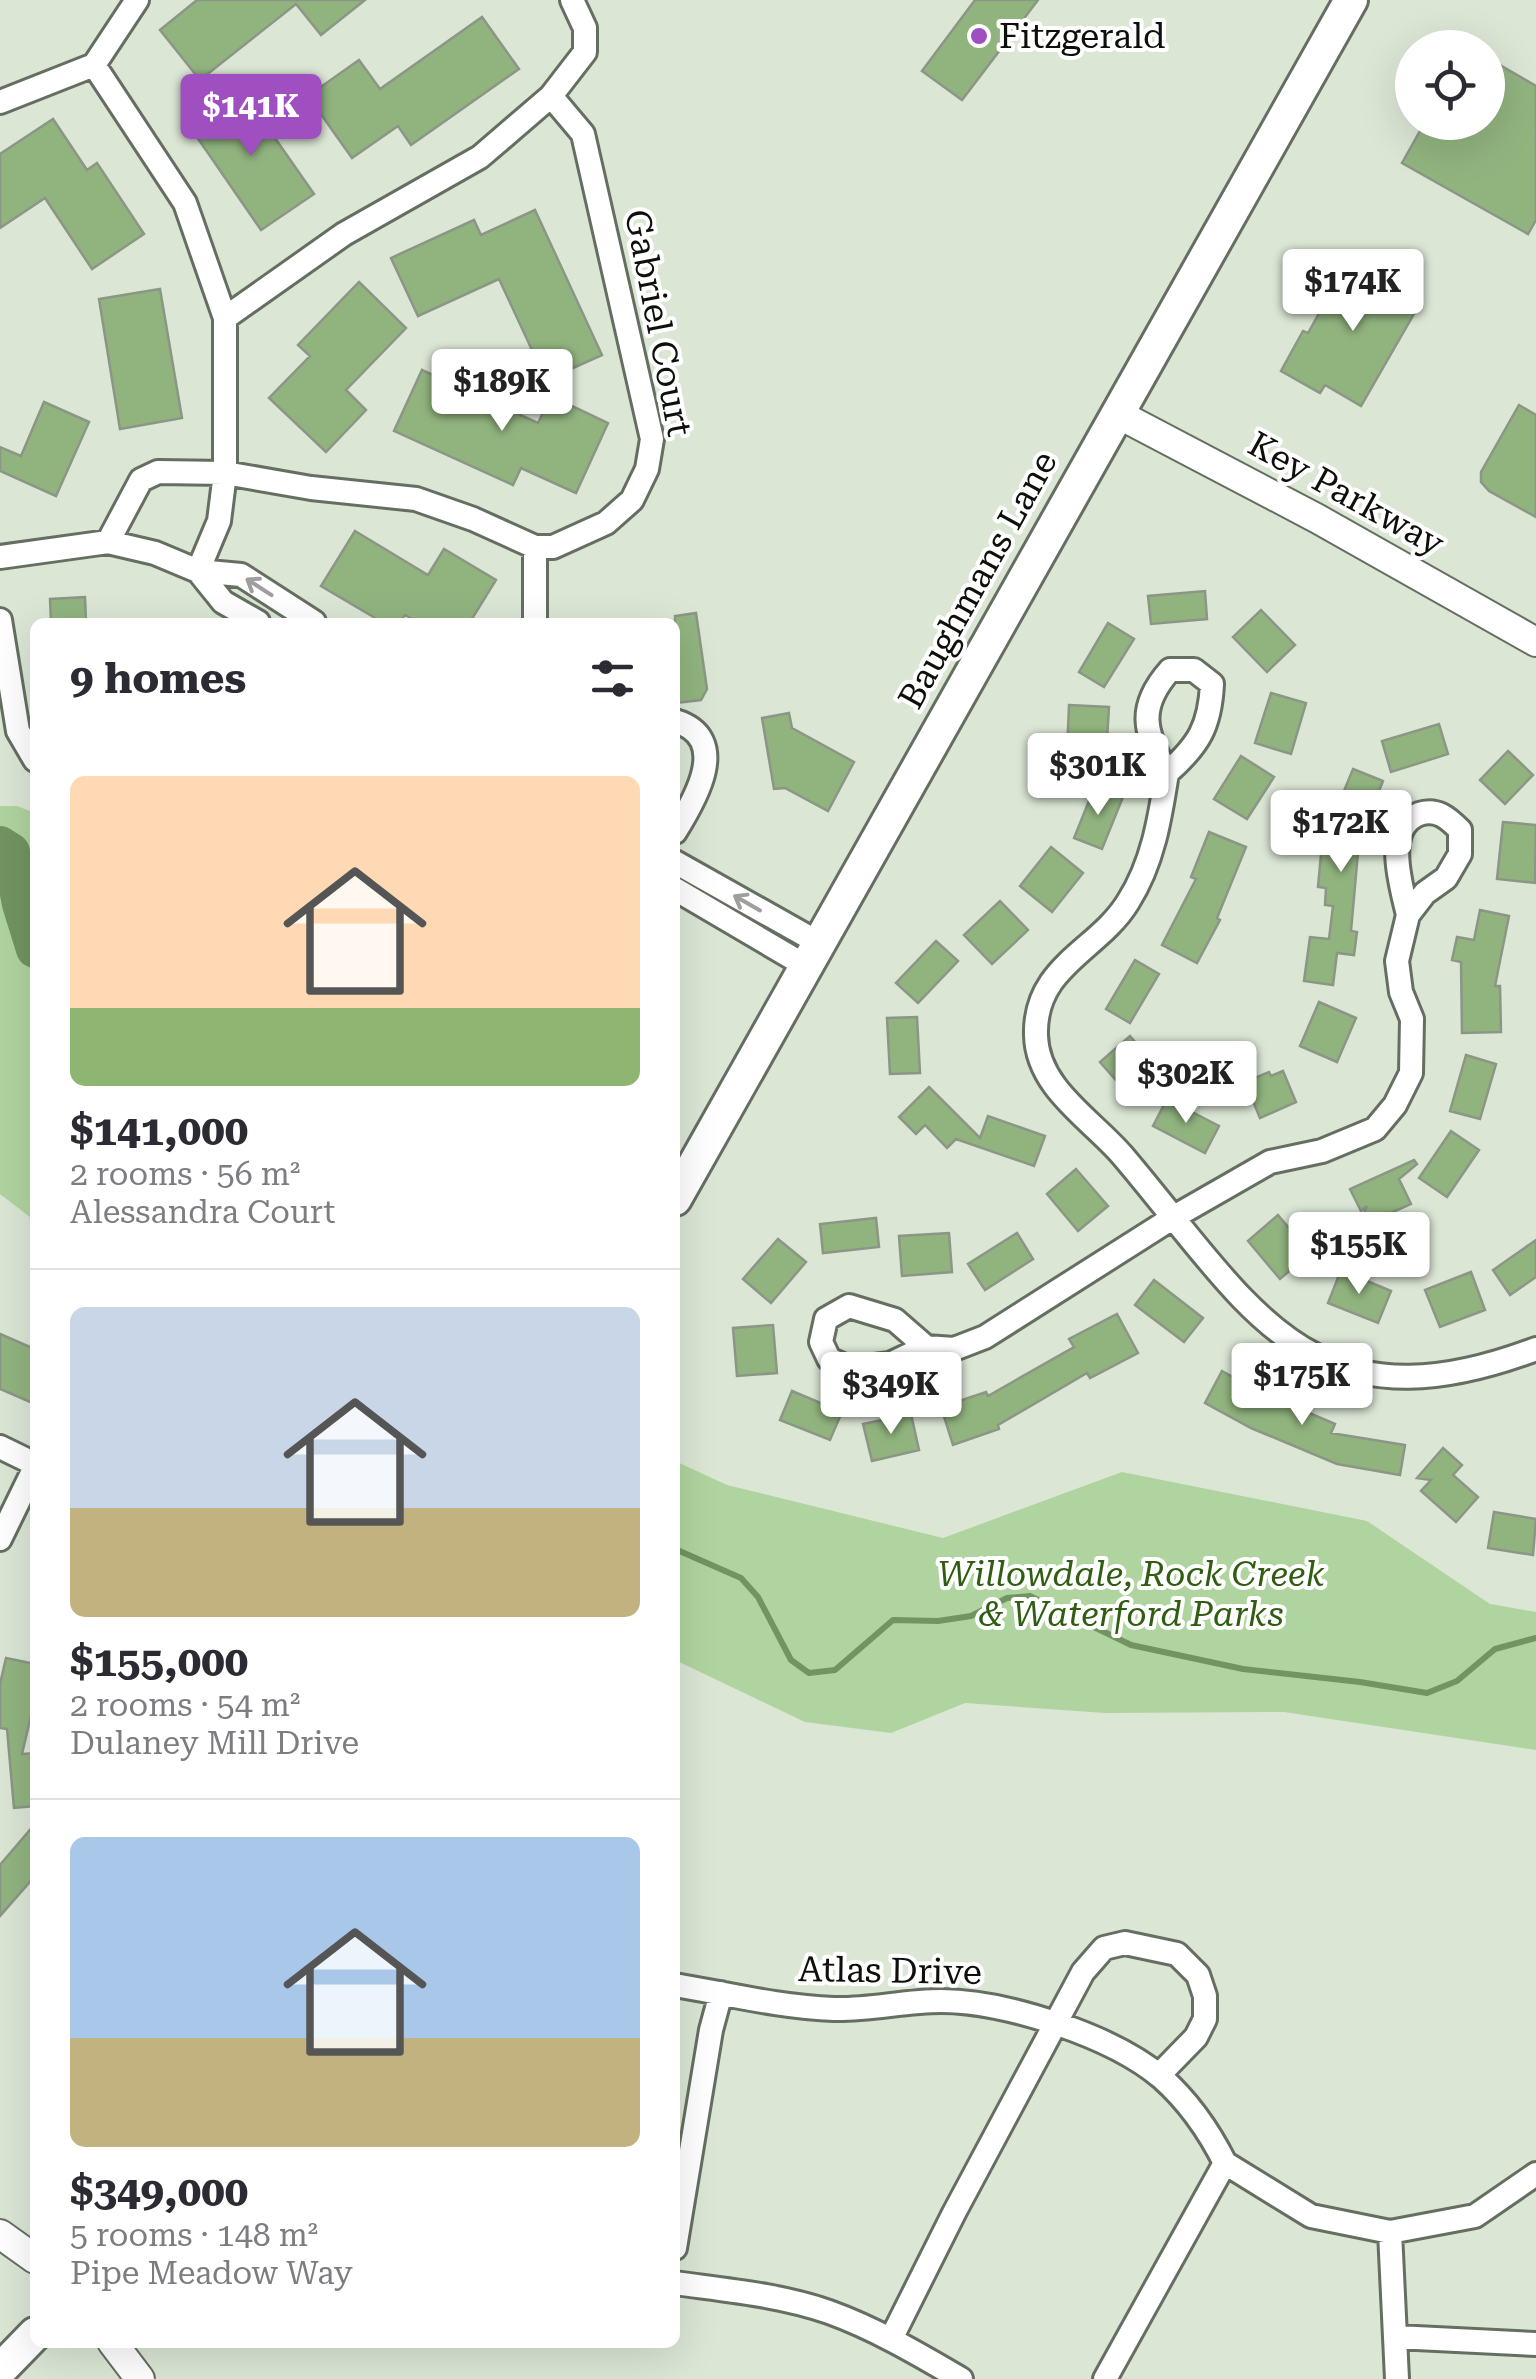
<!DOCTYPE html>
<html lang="en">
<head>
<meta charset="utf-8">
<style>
	:root { --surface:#fff; --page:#f2f2f3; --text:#2b2b33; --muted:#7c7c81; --line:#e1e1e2; --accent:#9f4fbf }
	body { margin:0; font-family:"Roboto Serif",serif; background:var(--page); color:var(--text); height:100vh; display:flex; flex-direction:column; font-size:38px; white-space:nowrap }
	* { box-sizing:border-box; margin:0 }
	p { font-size:32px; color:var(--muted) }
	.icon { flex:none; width:55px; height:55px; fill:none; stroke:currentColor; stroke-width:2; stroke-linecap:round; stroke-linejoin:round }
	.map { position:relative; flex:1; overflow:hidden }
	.side { position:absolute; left:30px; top:618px; width:650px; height:1730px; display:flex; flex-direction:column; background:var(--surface); border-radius:15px; box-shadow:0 10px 40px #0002 }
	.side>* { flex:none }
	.fabs { position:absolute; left:1395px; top:30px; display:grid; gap:20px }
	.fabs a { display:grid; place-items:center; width:110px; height:110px; border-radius:50%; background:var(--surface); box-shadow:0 10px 40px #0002; font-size:50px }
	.price { position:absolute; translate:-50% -85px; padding:0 22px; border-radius:10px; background:#fff; color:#222; font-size:32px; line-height:65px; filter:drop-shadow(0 2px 5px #0008) }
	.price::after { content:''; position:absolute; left:50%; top:60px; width:30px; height:22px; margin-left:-15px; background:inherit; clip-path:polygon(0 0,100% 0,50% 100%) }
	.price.current { background:var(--accent); color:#fff }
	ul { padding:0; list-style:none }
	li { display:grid; align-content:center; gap:20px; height:530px; padding:0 40px }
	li+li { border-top:2px solid var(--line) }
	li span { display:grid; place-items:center; height:310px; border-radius:15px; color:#555 }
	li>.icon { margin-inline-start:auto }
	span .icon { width:180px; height:180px; fill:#fffc; stroke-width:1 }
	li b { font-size:42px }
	h2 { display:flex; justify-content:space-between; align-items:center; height:120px; padding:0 40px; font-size:42px }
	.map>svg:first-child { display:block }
</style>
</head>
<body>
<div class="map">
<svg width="1536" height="2379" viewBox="0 0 1536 2379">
	<rect width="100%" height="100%" fill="#dbe6d5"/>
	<path fill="#b0d49f" d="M 0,806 L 17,806 L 35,813 L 35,1221 L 0,1194 Z
		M 675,1461 L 727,1485 L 943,1538 L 1122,1472 L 1367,1521 L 1490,1604 L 1536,1612 L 1536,1750 L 1284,1712 L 1105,1713 L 965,1703 L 891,1733 L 805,1722 L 675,1660 Z"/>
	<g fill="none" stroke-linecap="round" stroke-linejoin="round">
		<path stroke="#729461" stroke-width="6" d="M 675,1549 L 741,1578 L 758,1597 L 791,1660 L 809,1673 L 835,1670 L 893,1620 L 938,1621 L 971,1616 L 1007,1598 L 1030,1596 L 1131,1645 L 1243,1669 L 1360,1682 L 1427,1693 L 1457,1681 L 1495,1649 L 1536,1638"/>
		<path stroke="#729461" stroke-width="38" d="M 0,845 L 11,852 L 21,904 L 35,949"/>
	</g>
	<path fill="#91b47f" stroke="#8c9687" stroke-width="2.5" d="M 197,0 L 365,0 L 321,35 L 296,4 L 200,80 L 160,30 Z
		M 975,0 L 1038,0 L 962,100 L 922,71 Z
		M 482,17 L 519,69 L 411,145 L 398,126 L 352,158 L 308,96 L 359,60 L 380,89 Z
		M 1488,58 L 1536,86 L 1536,220 L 1528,234 L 1402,163 L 1425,122 L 1488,122 Z
		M 240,88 L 314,194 L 261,230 L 188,124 Z
		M 53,119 L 87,170 L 97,163 L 144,234 L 92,269 L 45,198 L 0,228 L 0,154 Z
		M 535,210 L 602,355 L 546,380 L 499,279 L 418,316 L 391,258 L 474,220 L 481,235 Z
		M 1350,258 L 1422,300 L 1361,406 L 1325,385 L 1320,393 L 1281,371 L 1303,331 L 1308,333 Z
		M 359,282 L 406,328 L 346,390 L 366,410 L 326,452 L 269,398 L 310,356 L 298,345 Z
		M 160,289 L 182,418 L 120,429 L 99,299 Z
		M 422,370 L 538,423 L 551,396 L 608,423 L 576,493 L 521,468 L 513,485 L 394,431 Z
		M 44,402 L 89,422 L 56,496 L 0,471 L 0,447 L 21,456 Z
		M 1519,405 L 1536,415 L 1536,517 L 1489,491 L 1481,482 L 1481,472 Z
		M 355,531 L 428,575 L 444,549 L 496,580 L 470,622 L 418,622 L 405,615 L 400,622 L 382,622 L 321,586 Z
		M 1205,591 L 1207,619 L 1151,624 L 1148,596 Z
		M 85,597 L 86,622 L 51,622 L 50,599 Z
		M 1261,610 L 1295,645 L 1267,672 L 1233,637 Z
		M 696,613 L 707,689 L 701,700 L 675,703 L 675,616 Z
		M 1108,623 L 1134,639 L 1104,687 L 1079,672 Z
		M 1271,693 L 1306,703 L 1291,754 L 1255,743 Z
		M 1069,705 L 1109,707 L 1106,755 L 1067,753 Z
		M 789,713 L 792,728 L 854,762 L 828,811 L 785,788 L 774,789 L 762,718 Z
		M 1439,724 L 1448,754 L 1391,772 L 1382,741 Z
		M 1508,751 L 1533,775 L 1505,804 L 1480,780 Z
		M 1241,756 L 1274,777 L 1247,819 L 1214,799 Z
		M 1353,769 L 1383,781 L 1359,841 L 1351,931 L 1357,932 L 1354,955 L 1337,953 L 1333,985 L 1304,981 L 1310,937 L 1329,939 L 1333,906 L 1325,905 L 1326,888 L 1318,887 L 1322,844 Z
		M 1095,786 L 1123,797 L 1102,849 L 1074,838 Z
		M 1503,822 L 1536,825 L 1535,883 L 1497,879 Z
		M 1209,832 L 1246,847 L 1217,918 L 1220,920 L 1197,963 L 1162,945 L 1196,879 L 1191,877 Z
		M 1051,847 L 1083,873 L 1052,912 L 1020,886 Z
		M 1000,901 L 1028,930 L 992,964 L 964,935 Z
		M 1480,910 L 1509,916 L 1495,986 L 1500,986 L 1501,1032 L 1462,1033 L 1461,962 L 1452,960 L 1457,937 L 1474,940 Z
		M 936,941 L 958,961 L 918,1003 L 896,983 Z
		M 1135,960 L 1159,974 L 1130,1023 L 1106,1009 Z
		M 1319,1002 L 1356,1018 L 1337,1062 L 1300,1046 Z
		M 917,1017 L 920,1073 L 890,1074 L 887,1018 Z
		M 1130,1036 L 1162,1073 L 1136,1096 L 1130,1096 L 1100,1062 Z
		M 1466,1055 L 1496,1064 L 1480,1119 L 1450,1111 Z
		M 1283,1071 L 1296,1102 L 1260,1118 L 1245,1082 L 1269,1072 L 1271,1076 Z
		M 929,1087 L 980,1138 L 988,1116 L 1045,1136 L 1034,1166 L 956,1139 L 947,1148 L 925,1125 L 916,1134 L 899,1117 Z
		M 1167,1099 L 1219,1126 L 1205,1153 L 1153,1126 Z
		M 1451,1131 L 1479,1150 L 1447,1197 L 1419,1178 Z
		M 1414,1160 L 1417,1164 L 1399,1179 L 1411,1204 L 1358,1228 L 1367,1206 L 1361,1211 L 1350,1189 Z
		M 1076,1169 L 1108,1206 L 1078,1231 L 1047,1194 Z
		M 1278,1215 L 1310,1253 L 1280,1279 L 1248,1241 Z
		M 876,1218 L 879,1247 L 823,1253 L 820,1224 Z
		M 949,1233 L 952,1272 L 902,1276 L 899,1236 Z
		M 1017,1233 L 1033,1259 L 985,1290 L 968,1264 Z
		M 778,1239 L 806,1262 L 771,1303 L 743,1279 Z
		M 1536,1240 L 1536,1277 L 1510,1295 L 1493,1270 Z
		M 1341,1270 L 1391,1291 L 1378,1323 L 1328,1303 Z
		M 1471,1272 L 1485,1310 L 1440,1327 L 1425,1290 Z
		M 1154,1280 L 1203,1318 L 1184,1342 L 1135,1305 Z
		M 1117,1314 L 1138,1353 L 1090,1378 L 1087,1373 L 998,1425 L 999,1429 L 953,1445 L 941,1407 L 986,1392 L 988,1396 L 1074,1347 L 1069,1339 Z
		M 773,1325 L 777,1373 L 737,1376 L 733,1328 Z
		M 0,1334 L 35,1349 L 35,1404 L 0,1389 Z
		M 1222,1371 L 1285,1406 L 1286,1403 L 1335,1424 L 1331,1433 L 1405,1445 L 1400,1475 L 1337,1464 L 1251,1428 L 1205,1403 Z
		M 792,1391 L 842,1412 L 830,1440 L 780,1420 Z
		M 911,1414 L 919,1450 L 872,1461 L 863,1424 Z
		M 1443,1448 L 1462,1465 L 1453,1475 L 1478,1497 L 1456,1522 L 1421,1491 L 1431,1480 L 1417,1478 Z
		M 1494,1512 L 1536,1519 L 1533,1555 L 1488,1548 Z
		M 6,1658 L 35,1664 L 35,1699 L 22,1754 L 35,1753 L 35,1806 L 14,1808 L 7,1729 L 0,1728 L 0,1684 Z
		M 35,1824 L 35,1876 L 0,1916 L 0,1865 Z"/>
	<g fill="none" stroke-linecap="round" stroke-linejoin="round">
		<defs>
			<path id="minor" d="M 94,65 L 137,0
				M 0,102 L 94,65 L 185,203 L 225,318 L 225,473 L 219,521 L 198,571
				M 225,318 L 344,234 L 480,157 L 551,96 L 585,52 L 585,28 L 572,0
				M 108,542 L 141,480 L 158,472 L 225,473 L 311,488 L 416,499 L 473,519 L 535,547 L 553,547 L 606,523 L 632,500 L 647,469 L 652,439 L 583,134 L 551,96
				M 0,557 L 108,542 L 155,553 L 198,571 L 241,575 L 314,622
				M 198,571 L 223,602 L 258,622
				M 0,620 L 18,731 L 35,760
				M 535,622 L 535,547
				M 675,721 C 732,738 695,800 675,832
				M 1167,773 C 1199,745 1210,726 1212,684 L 1194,670 L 1170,670 C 1137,707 1144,732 1167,773 C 1160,818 1153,863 1128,902 C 1098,951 1034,966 1036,1035 C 1037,1088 1091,1119 1122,1155 C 1252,1308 1308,1435 1536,1349
				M 675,862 L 819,943
				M 675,889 L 806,966
				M 926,1347 L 890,1364 L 851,1369 L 829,1359 L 821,1342 L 826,1319 L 849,1306 L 895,1320 L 926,1347 L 954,1349 L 985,1337 L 1174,1217 L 1270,1162 L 1322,1151 L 1375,1129 L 1395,1105 L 1411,1073 L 1412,1019 L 1401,992 L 1397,961 L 1408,915 L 1425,893 L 1446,878 L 1460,854 L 1460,830 C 1448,818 1437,808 1419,814 C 1382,828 1402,888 1408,915
				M 0,1447 L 35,1464
				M 0,1539 L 35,1467
				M 675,1985 C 728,1994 780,2007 834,2009 C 869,2010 905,2001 941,2001 C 1005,2001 1113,2036 1162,2078 C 1190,2103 1209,2131 1225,2163
				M 1225,2163 L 1311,2216 L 1390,2232 L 1475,2216 L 1536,2174
				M 1390,2232 L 1397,2379
				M 675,2248 L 711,2030 L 721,1993
				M 675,2283 C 725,2290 781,2295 829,2312 C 876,2329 918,2354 961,2379
				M 1396,2337 L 1536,2344
				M 891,2339 L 954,2213 L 1083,1972 L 1104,1948 L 1125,1943 L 1177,1954 L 1198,1975 L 1205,1996 L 1205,2019 L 1196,2037 L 1159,2075
				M 1105,2379 L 1225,2163"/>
			<path id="tertiary" d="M 1118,414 L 1318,519 L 1536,642
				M 0,2234 L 35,2259
				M 112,2342 L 140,2379"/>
			<path id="secondary" d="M 675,1199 L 1351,0
				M 0,2370 L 35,2334"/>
		</defs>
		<use href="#minor" stroke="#656f61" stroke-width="28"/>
		<use href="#tertiary" stroke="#656f61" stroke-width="32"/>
		<use href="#secondary" stroke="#656f61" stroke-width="38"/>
		<use href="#minor" stroke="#fff" stroke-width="22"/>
		<use href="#tertiary" stroke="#fff" stroke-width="28"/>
		<use href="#secondary" stroke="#fff" stroke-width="32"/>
	</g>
	<defs><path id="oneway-shaft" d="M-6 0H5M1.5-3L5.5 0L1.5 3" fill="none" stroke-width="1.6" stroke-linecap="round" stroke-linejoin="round" transform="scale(2.5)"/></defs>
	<g stroke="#9e9f9d">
		<use href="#oneway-shaft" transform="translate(259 587) rotate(-147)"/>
		<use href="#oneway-shaft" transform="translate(747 903) rotate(-150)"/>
	</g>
	<circle fill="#9f4fbf" stroke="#fff" stroke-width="4" cx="979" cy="36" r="10"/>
	<g text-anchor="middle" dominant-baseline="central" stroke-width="8" stroke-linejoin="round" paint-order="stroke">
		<g font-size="35" fill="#0c0f0a" stroke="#fff" text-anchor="start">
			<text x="999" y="36">Fitzgerald</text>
		</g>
		<g font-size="35" fill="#0c0f0a" stroke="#fff">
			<text transform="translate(658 323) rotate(79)">Gabriel Court</text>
			<text transform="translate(1346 494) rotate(29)">Key Parkway</text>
			<text transform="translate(978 580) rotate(-61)">Baughmans Lane</text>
			<text transform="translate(890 1971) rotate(1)">Atlas Drive</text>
		</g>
		<g font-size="35" font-style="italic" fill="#315d13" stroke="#fff">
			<text x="1131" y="1574">Willowdale, Rock Creek<tspan x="1131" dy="40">&amp; Waterford Parks</tspan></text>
		</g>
	</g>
</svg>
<div class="fabs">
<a><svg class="icon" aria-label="locate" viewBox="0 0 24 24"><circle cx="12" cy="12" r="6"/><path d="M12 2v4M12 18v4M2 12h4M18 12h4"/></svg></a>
</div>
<b class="price current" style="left:251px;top:159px">$141K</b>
<b class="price" style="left:1353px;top:334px">$174K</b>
<b class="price" style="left:502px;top:434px">$189K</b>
<b class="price" style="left:1098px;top:818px">$301K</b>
<b class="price" style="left:1341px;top:875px">$172K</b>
<b class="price" style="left:1186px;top:1126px">$302K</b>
<b class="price" style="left:1359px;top:1297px">$155K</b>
<b class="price" style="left:1302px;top:1428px">$175K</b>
<b class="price" style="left:891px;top:1437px">$349K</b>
<section class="side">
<h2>9 homes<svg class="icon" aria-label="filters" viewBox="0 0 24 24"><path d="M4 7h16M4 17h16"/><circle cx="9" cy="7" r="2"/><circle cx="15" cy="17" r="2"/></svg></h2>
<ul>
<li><span style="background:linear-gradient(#ffd9b3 75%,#8fb573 0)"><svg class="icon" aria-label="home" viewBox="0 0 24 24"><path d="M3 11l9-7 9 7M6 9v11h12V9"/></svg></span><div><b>$141,000</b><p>2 rooms · 56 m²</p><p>Alessandra Court</p></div></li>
<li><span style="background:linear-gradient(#c9d6e8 65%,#c2b280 0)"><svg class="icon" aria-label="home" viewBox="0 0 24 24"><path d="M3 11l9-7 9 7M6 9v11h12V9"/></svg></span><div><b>$155,000</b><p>2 rooms · 54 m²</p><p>Dulaney Mill Drive</p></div></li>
<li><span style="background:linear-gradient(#a9c7e8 65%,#c2b280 0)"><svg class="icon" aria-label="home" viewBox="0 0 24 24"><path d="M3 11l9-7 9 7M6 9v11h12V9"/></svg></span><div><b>$349,000</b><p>5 rooms · 148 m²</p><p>Pipe Meadow Way</p></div></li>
</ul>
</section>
</div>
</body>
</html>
